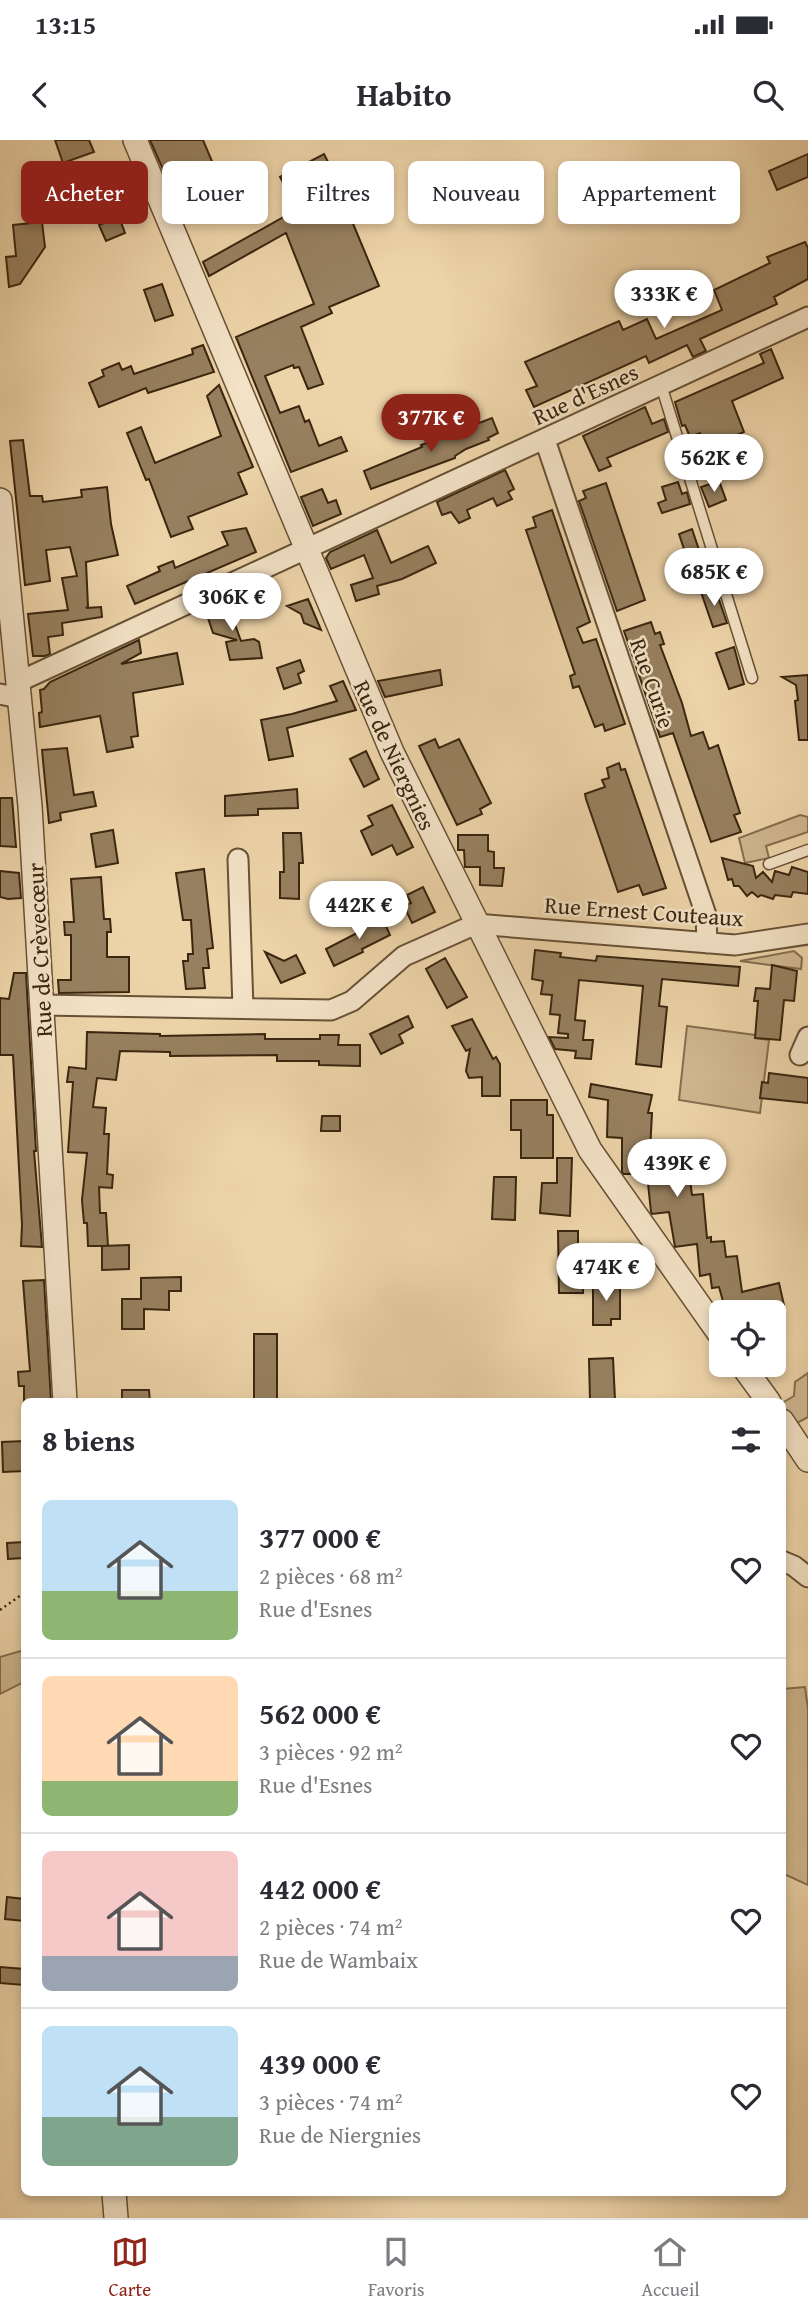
<!DOCTYPE html>
<html lang="fr">
<head>
<meta charset="utf-8">
<style>
	:root { --surface:#fff; --page:#f7f7f7; --text:#2b2b33; --muted:#7c7c81; --line:#e1e1e2; --accent:#8f2418 }
	body { margin:0; font-family:"Gentium Book Plus",serif; background:var(--page); color:var(--text); height:100vh; display:flex; flex-direction:column; font-size:26px; white-space:nowrap }
	* { box-sizing:border-box; margin:0 }
	p { font-size:23px; color:var(--muted) }
	.icon { flex:none; width:38px; height:38px; fill:none; stroke:currentColor; stroke-width:2; stroke-linecap:round; stroke-linejoin:round }
	.map { position:relative; flex:1; overflow:hidden }
	.details { position:absolute; left:21px; top:1258px; width:765px; height:798px; display:flex; flex-direction:column; background:var(--surface); border-radius:10px; box-shadow:0 4px 10px #0003 }
	.details>* { flex:none }
	.hud { position:absolute; left:21px; top:21px; width:766px; height:63px; display:flex; gap:14px }
	.fabs { position:absolute; left:709px; top:1160px; display:grid; gap:14px }
	.fabs a { display:grid; place-items:center; width:77px; height:77px; border-radius:10px; background:var(--surface); box-shadow:0 4px 10px #0003; font-size:35px }
	.price { position:absolute; translate:-50% -60px; padding:0 16px; border-radius:24px; background:#fff; color:#222; font-size:23px; line-height:46px; filter:drop-shadow(0 2px 4px #0008) }
	.price::after { content:''; position:absolute; left:50%; top:42px; width:21px; height:16px; margin-left:-10px; background:inherit; clip-path:polygon(0 0,100% 0,50% 100%) }
	.price.active { background:var(--accent); color:#fff }
	ul { padding:0; list-style:none }
	li { display:flex; align-items:center; gap:21px; height:175px; padding:0 21px }
	li+li { border-top:2px solid var(--line) }
	li span { display:grid; place-items:center; flex:none; width:196px; height:140px; border-radius:10px; color:#555 }
	li>.icon { margin-inline-start:auto }
	span .icon { width:84px; height:84px; fill:#fffc; stroke-width:1 }
	li b { font-size:30px }
	h2 { display:flex; justify-content:space-between; align-items:center; height:84px; padding:0 21px; font-size:30px }
	.pill { padding:0 24px; border-radius:10px; background:var(--surface); box-shadow:0 4px 10px #0003; font-size:24px; line-height:63px }
	.pill.active { background:var(--accent); color:#fff }
	.status { display:flex; justify-content:space-between; align-items:center; height:49px; padding:0 35px; background:var(--surface); direction:ltr }
	.status svg { height:19px; fill:currentColor }
	header { display:flex; justify-content:space-between; align-items:center; height:91px; padding:0 21px; background:var(--surface); font-size:32px; font-weight:700 }
	.dock { display:flex; justify-content:space-around; align-items:center; height:98px; border-top:2px solid var(--line); background:var(--surface); font-size:19px; color:var(--muted) }
	.dock a { display:grid; justify-items:center; gap:4px }
	.dock .active { color:var(--accent) }
	.map>svg:first-child { display:block }
</style>
</head>
<body>
<div class="status"><b>13:15</b><svg viewBox="0 0 49 12"><path d="M0 12V9h3v3zM5 12V6h3v6zM10 12V3h3v9zM15 12V0h3v12zM26 1h20v11H26zM47 4h2v5h-2z"/></svg></div>
<header><svg class="icon" aria-label="back" viewBox="0 0 24 24"><path d="M15 5l-7 7 7 7"/></svg>Habito<svg class="icon" aria-label="search" viewBox="0 0 24 24"><circle cx="10" cy="10" r="6"/><path d="M15 15l6 6"/></svg></header>
<div class="map">
<svg width="808" height="2078" viewBox="0 0 808 2078">
	<rect width="100%" height="100%" fill="#edd3a8"/>
	<filter id="stains"><feTurbulence type="fractalNoise" baseFrequency=".00286" numOctaves="4"/><feColorMatrix values="0 0 0 0 .2 0 0 0 0 .09 0 0 0 0 .02 0 0 0 .5 -.17"/></filter>
	<radialGradient id="worn" r=".72"><stop offset=".6" stop-color="#630" stop-opacity="0"/><stop offset="1" stop-color="#630" stop-opacity=".3"/></radialGradient>
	<path fill="#cfb68e" stroke="#846e4e" stroke-width="2" d="M 800,675 L 808,677 L 808,692 L 766,706 L 769,718 L 745,723 L 739,698 Z
		M 794,811 L 802,818 L 801,829 L 740,821 Z
		M 687,886 L 755,895 L 755,898 L 769,900 L 760,973 L 679,960 Z
		M 808,1233 L 808,1277 L 782,1291 L 782,1263 L 794,1256 L 795,1242 Z
		M 24,1510 L 24,1542 L 0,1554 L 0,1517 Z
		M 805,1547 L 808,1569 L 808,1745 L 782,1733 L 782,1549 Z"/>
	<path fill="#97805f" stroke="#3a260f" stroke-width="2" d="M 55,0 L 89,0 L 94,12 L 63,23 Z
		M 150,0 L 203,0 L 214,26 L 201,32 L 209,51 L 206,52 L 208,56 L 199,60 L 204,71 L 185,79 Z
		M 324,14 L 336,38 L 293,61 L 280,37 Z
		M 808,14 L 808,37 L 777,50 L 769,31 Z
		M 121,55 L 129,73 L 109,81 L 102,63 Z
		M 344,62 L 379,146 L 329,167 L 332,173 L 301,187 L 323,244 L 308,249 L 299,227 L 294,228 L 293,225 L 265,236 L 280,273 L 299,266 L 305,282 L 309,280 L 319,306 L 341,297 L 347,311 L 291,332 L 236,197 L 314,164 L 286,93 L 209,136 L 203,122 L 289,74 Z
		M 119,77 L 125,93 L 106,101 L 99,85 Z
		M 42,82 L 45,107 L 20,144 L 9,147 L 6,117 L 16,116 L 13,85 Z
		M 805,102 L 808,108 L 808,139 L 774,157 L 777,164 L 700,199 L 706,211 L 693,217 L 687,205 L 649,223 L 646,216 L 534,267 L 526,250 L 537,246 L 525,222 L 619,181 L 623,190 L 647,179 L 656,199 L 722,170 L 714,150 L 770,123 L 767,117 Z
		M 162,144 L 173,175 L 155,181 L 144,150 Z
		M 203,205 L 214,232 L 148,253 L 146,248 L 99,267 L 89,243 L 104,236 L 102,230 L 119,223 L 122,230 L 131,226 L 134,234 L 193,214 L 192,209 Z
		M 771,209 L 783,238 L 732,261 L 744,292 L 727,299 L 729,304 L 723,306 L 730,323 L 714,329 L 700,293 L 690,297 L 685,285 L 682,286 L 675,262 L 764,223 L 760,214 Z
		M 219,245 L 253,327 L 238,333 L 247,354 L 188,377 L 193,389 L 171,397 L 149,339 L 146,340 L 127,293 L 141,287 L 155,323 L 221,296 L 207,256 Z
		M 645,267 L 652,284 L 664,279 L 668,292 L 607,318 L 611,326 L 599,331 L 583,296 Z
		M 492,278 L 498,293 L 488,298 L 489,300 L 466,309 L 455,316 L 455,318 L 371,349 L 364,331 L 422,307 L 421,305 Z
		M 23,300 L 30,356 L 42,356 L 43,362 L 82,357 L 81,350 L 107,347 L 111,384 L 118,415 L 86,422 L 88,467 L 86,468 L 101,467 L 102,477 L 62,483 L 63,495 L 48,497 L 50,514 L 45,516 L 33,516 L 28,474 L 68,470 L 62,438 L 77,436 L 70,407 L 46,410 L 50,441 L 25,445 L 10,301 Z
		M 505,330 L 514,349 L 508,352 L 512,359 L 497,366 L 493,358 L 467,370 L 470,378 L 459,383 L 451,372 L 442,375 L 437,362 Z
		M 719,341 L 726,360 L 709,367 L 701,347 Z
		M 678,342 L 682,354 L 687,352 L 690,364 L 662,373 L 658,363 L 666,360 L 662,347 Z
		M 606,343 L 645,460 L 617,471 L 579,361 L 586,358 L 583,351 Z
		M 322,349 L 328,363 L 336,360 L 341,374 L 313,386 L 301,357 Z
		M 552,370 L 590,482 L 577,488 L 583,503 L 596,499 L 625,584 L 605,591 L 603,584 L 595,587 L 579,546 L 573,548 L 570,536 L 575,534 L 526,390 L 536,387 L 533,377 Z
		M 246,388 L 256,412 L 135,464 L 127,446 L 160,431 L 158,427 L 173,421 L 175,428 L 228,405 L 222,392 Z
		M 692,389 L 700,413 L 687,418 L 679,394 Z
		M 377,390 L 391,423 L 428,406 L 436,423 L 402,439 L 377,446 L 379,454 L 356,461 L 351,445 L 373,438 L 364,415 L 331,429 L 326,418 L 330,412 Z
		M 715,448 L 727,483 L 713,487 L 701,452 Z
		M 308,459 L 321,490 L 304,483 L 301,474 L 287,466 Z
		M 226,460 L 241,501 L 254,499 L 259,502 L 262,518 L 230,520 L 226,502 L 237,500 L 213,493 L 205,469 Z
		M 651,482 L 655,494 L 660,492 L 664,504 L 660,505 L 682,563 L 691,596 L 703,592 L 709,609 L 718,605 L 740,673 L 734,675 L 741,692 L 711,702 L 673,593 L 660,597 L 624,491 Z
		M 139,500 L 141,513 L 121,524 L 177,513 L 183,544 L 133,553 L 138,596 L 131,597 L 133,607 L 107,612 L 100,576 L 40,587 L 39,573 L 42,572 L 40,550 L 44,549 L 50,542 Z
		M 734,507 L 744,544 L 729,549 L 716,513 Z
		M 300,520 L 304,531 L 298,534 L 301,543 L 284,549 L 277,528 Z
		M 440,530 L 442,545 L 385,557 L 378,541 Z
		M 808,535 L 808,600 L 799,600 L 795,561 L 798,560 L 796,545 L 782,537 Z
		M 343,541 L 356,570 L 287,588 L 293,616 L 269,620 L 261,580 L 292,574 L 337,561 L 330,546 Z
		M 435,599 L 439,608 L 459,599 L 491,663 L 480,669 L 482,674 L 457,685 L 419,606 Z
		M 67,608 L 74,655 L 93,652 L 96,666 L 60,673 L 61,680 L 49,683 L 42,610 Z
		M 366,611 L 379,639 L 364,647 L 350,619 Z
		M 619,623 L 621,630 L 625,629 L 666,748 L 643,755 L 639,745 L 618,752 L 586,659 L 585,654 L 605,647 L 602,640 L 609,638 L 607,628 Z
		M 297,649 L 298,668 L 258,669 L 258,675 L 225,676 L 225,656 Z
		M 0,658 L 12,658 L 16,707 L 0,706 Z
		M 392,665 L 413,707 L 397,715 L 392,705 L 372,715 L 361,691 L 373,685 L 368,676 Z
		M 113,690 L 118,723 L 96,727 L 91,694 Z
		M 283,693 L 301,693 L 303,723 L 299,723 L 299,759 L 280,758 L 280,732 L 284,732 Z
		M 458,695 L 488,695 L 488,711 L 494,712 L 494,728 L 504,728 L 502,746 L 480,745 L 480,727 L 465,727 L 464,710 L 458,710 Z
		M 722,718 L 753,726 L 756,738 L 763,732 L 772,742 L 775,731 L 789,735 L 792,727 L 808,732 L 808,754 L 793,752 L 791,757 L 775,755 L 773,759 L 761,755 L 758,757 L 752,752 L 747,756 L 739,746 L 734,746 L 732,739 L 728,740 Z
		M 204,729 L 213,808 L 207,809 L 209,828 L 203,828 L 205,848 L 186,849 L 183,821 L 188,821 L 188,814 L 193,814 L 191,780 L 183,780 L 176,733 Z
		M 0,731 L 19,733 L 21,758 L 8,759 L 0,757 Z
		M 101,737 L 104,779 L 110,779 L 111,792 L 107,792 L 107,817 L 129,817 L 129,852 L 59,853 L 58,840 L 71,840 L 71,795 L 65,795 L 64,782 L 74,782 L 71,739 Z
		M 423,747 L 435,772 L 412,783 L 404,766 L 411,763 L 407,755 Z
		M 381,775 L 390,795 L 362,809 L 363,812 L 334,826 L 326,809 L 363,790 L 361,785 Z
		M 535,810 L 561,813 L 560,817 L 596,821 L 597,816 L 740,827 L 738,846 L 662,839 L 659,866 L 667,867 L 661,927 L 636,924 L 643,846 L 579,840 L 575,880 L 585,881 L 583,900 L 593,900 L 591,919 L 575,918 L 576,911 L 555,909 L 549,897 L 568,898 L 568,894 L 558,893 L 560,875 L 550,874 L 552,855 L 541,854 L 543,841 L 532,839 Z
		M 265,812 L 284,821 L 296,815 L 305,833 L 281,843 Z
		M 445,818 L 467,857 L 447,868 L 426,829 Z
		M 772,825 L 797,831 L 794,861 L 784,860 L 780,900 L 755,898 L 758,861 L 754,861 L 756,848 L 770,849 Z
		M 14,833 L 26,833 L 36,1011 L 34,1011 L 42,1107 L 21,1106 L 22,1085 L 13,915 L 0,915 L 0,858 L 9,859 Z
		M 408,876 L 413,887 L 399,895 L 403,903 L 381,914 L 370,894 Z
		M 472,879 L 493,919 L 496,917 L 500,924 L 500,956 L 482,956 L 482,937 L 469,938 L 466,931 L 470,909 L 466,911 L 452,886 Z
		M 87,892 L 160,894 L 160,896 L 265,894 L 265,899 L 320,899 L 320,895 L 339,895 L 338,905 L 360,905 L 360,926 L 319,925 L 319,921 L 277,921 L 277,915 L 170,916 L 170,912 L 120,911 L 116,940 L 97,938 L 93,967 L 106,968 L 104,994 L 109,994 L 107,1034 L 113,1035 L 112,1048 L 99,1047 L 100,1073 L 106,1073 L 108,1106 L 88,1106 L 87,1083 L 84,1083 L 82,1060 L 87,1013 L 68,1012 L 73,942 L 67,942 L 69,927 L 86,929 Z
		M 769,933 L 808,938 L 808,963 L 760,958 L 762,942 L 768,943 Z
		M 591,944 L 652,955 L 648,973 L 652,973 L 650,1011 L 666,1011 L 666,1036 L 668,1035 L 669,1042 L 690,1040 L 692,1055 L 703,1054 L 707,1098 L 711,1097 L 711,1102 L 724,1101 L 726,1117 L 737,1116 L 742,1152 L 779,1143 L 784,1165 L 772,1168 L 773,1172 L 752,1172 L 751,1165 L 726,1172 L 719,1147 L 712,1148 L 710,1134 L 700,1136 L 697,1104 L 675,1107 L 669,1072 L 652,1074 L 651,1072 L 647,1034 L 624,1034 L 622,1032 L 622,998 L 607,997 L 608,960 L 589,957 Z
		M 511,960 L 547,960 L 547,975 L 553,975 L 553,1018 L 521,1018 L 521,990 L 511,990 Z
		M 322,976 L 340,976 L 340,991 L 321,991 Z
		M 557,1018 L 572,1018 L 570,1076 L 540,1073 L 542,1043 L 557,1043 Z
		M 494,1037 L 516,1037 L 515,1080 L 492,1079 Z
		M 558,1091 L 578,1091 L 578,1122 L 584,1122 L 583,1153 L 559,1153 Z
		M 129,1105 L 129,1129 L 102,1130 L 102,1106 Z
		M 181,1137 L 181,1151 L 169,1151 L 169,1170 L 144,1169 L 144,1189 L 122,1189 L 122,1159 L 141,1159 L 141,1138 Z
		M 44,1140 L 51,1262 L 24,1262 L 24,1246 L 19,1246 L 18,1232 L 30,1231 L 23,1141 Z
		M 593,1143 L 620,1143 L 620,1179 L 611,1179 L 611,1185 L 593,1185 Z
		M 254,1194 L 277,1194 L 277,1262 L 254,1262 Z
		M 613,1218 L 615,1260 L 590,1261 L 589,1219 Z
		M 122,1250 L 149,1250 L 150,1262 L 122,1262 Z
		M 24,1301 L 24,1331 L 3,1332 L 2,1302 Z
		M 24,1402 L 24,1418 L 8,1419 L 7,1403 Z
		M 7,1757 L 24,1759 L 24,1781 L 5,1779 Z
		M 0,1827 L 24,1829 L 24,1845 L 0,1843 Z"/>
	<g fill="none" stroke-linecap="round" stroke-linejoin="round">
		<defs>
			<path id="service" d="M 661,245 L 752,538
				M 769,724 L 808,710"/>
			<path id="minor" d="M 545,300 L 706,775 L 707,803
				M 18,542 L 808,177
				M 0,554 L 19,558
				M 238,719 L 243,868
				M 42,865 L 331,870 L 352,861 L 404,816 L 476,784 L 735,805 L 808,794
				M 800,915 L 808,897
				M 782,1421 L 794,1426 L 808,1437"/>
			<path id="tertiary" d="M 135,0 L 392,612 L 590,1010 L 721,1196
				M 0,360 L 30,666 L 65,1262
				M 742,1225 L 769,1262
				M 782,1281 L 808,1320
				M 114,2053 L 116,2078"/>
		</defs>
		<use href="#service" stroke="#675135" stroke-width="13"/>
		<use href="#minor" stroke="#675135" stroke-width="23"/>
		<use href="#tertiary" stroke="#675135" stroke-width="26"/>
		<path stroke="#3a260f" stroke-width="2.5" stroke-dasharray="2 3.5" stroke-linecap="butt" d="M 0,1470 L 24,1453"/>
		<use href="#service" stroke="#f3e2c6" stroke-width="10"/>
		<use href="#minor" stroke="#f3e2c6" stroke-width="19"/>
		<use href="#tertiary" stroke="#f3e2c6" stroke-width="23"/>
	</g>
	<g text-anchor="middle" dominant-baseline="central" stroke-width="5" stroke-linejoin="round" paint-order="stroke">
		<g font-size="23" fill="#3a260f" stroke="#f3e2c6">
			<text transform="translate(585 254) rotate(-25)">Rue d'Esnes</text>
			<text transform="translate(653 543) rotate(71)">Rue Curie</text>
			<text transform="translate(395 615) rotate(65)">Rue de Niergnies</text>
			<text transform="translate(644 771) rotate(4)">Rue Ernest Couteaux</text>
			<text transform="translate(39 810) rotate(-93)">Rue de Crèvecœur</text>
		</g>
	</g>
	<rect width="100%" height="100%" filter="url(#stains)"/>
	<rect width="100%" height="100%" fill="url(#worn)"/>
</svg>
<div class="fabs">
<a><svg class="icon" aria-label="locate" viewBox="0 0 24 24"><circle cx="12" cy="12" r="6"/><path d="M12 2v4M12 18v4M2 12h4M18 12h4"/></svg></a>
</div>
<b class="price" style="left:664px;top:190px">333K €</b>
<b class="price active" style="left:431px;top:314px">377K €</b>
<b class="price" style="left:714px;top:354px">562K €</b>
<b class="price" style="left:714px;top:468px">685K €</b>
<b class="price" style="left:232px;top:493px">306K €</b>
<b class="price" style="left:359px;top:801px">442K €</b>
<b class="price" style="left:677px;top:1059px">439K €</b>
<b class="price" style="left:606px;top:1163px">474K €</b>
<div class="hud">
<a class="pill active">Acheter</a>
<a class="pill">Louer</a>
<a class="pill">Filtres</a>
<a class="pill">Nouveau</a>
<a class="pill">Appartement</a>
</div>
<section class="details">
<h2>8 biens<svg class="icon" aria-label="filters" viewBox="0 0 24 24"><path d="M4 7h16M4 17h16"/><circle cx="9" cy="7" r="2"/><circle cx="15" cy="17" r="2"/></svg></h2>
<ul>
<li><span style="background:linear-gradient(#bfe0f5 65%,#8fb573 0)"><svg class="icon" aria-label="home" viewBox="0 0 24 24"><path d="M3 11l9-7 9 7M6 9v11h12V9"/></svg></span><div><b>377 000 €</b><p>2 pièces · 68 m²</p><p>Rue d'Esnes</p></div><svg class="icon" aria-label="heart" viewBox="0 0 24 24"><path d="M12 20l-8-8c-3-5 5-10 8-4 3-6 11-1 8 4z"/></svg></li>
<li><span style="background:linear-gradient(#ffd9b3 75%,#8fb573 0)"><svg class="icon" aria-label="home" viewBox="0 0 24 24"><path d="M3 11l9-7 9 7M6 9v11h12V9"/></svg></span><div><b>562 000 €</b><p>3 pièces · 92 m²</p><p>Rue d'Esnes</p></div><svg class="icon" aria-label="heart" viewBox="0 0 24 24"><path d="M12 20l-8-8c-3-5 5-10 8-4 3-6 11-1 8 4z"/></svg></li>
<li><span style="background:linear-gradient(#f6c9c9 75%,#9aa5b1 0)"><svg class="icon" aria-label="home" viewBox="0 0 24 24"><path d="M3 11l9-7 9 7M6 9v11h12V9"/></svg></span><div><b>442 000 €</b><p>2 pièces · 74 m²</p><p>Rue de Wambaix</p></div><svg class="icon" aria-label="heart" viewBox="0 0 24 24"><path d="M12 20l-8-8c-3-5 5-10 8-4 3-6 11-1 8 4z"/></svg></li>
<li><span style="background:linear-gradient(#bfe0f5 65%,#7fa58c 0)"><svg class="icon" aria-label="home" viewBox="0 0 24 24"><path d="M3 11l9-7 9 7M6 9v11h12V9"/></svg></span><div><b>439 000 €</b><p>3 pièces · 74 m²</p><p>Rue de Niergnies</p></div><svg class="icon" aria-label="heart" viewBox="0 0 24 24"><path d="M12 20l-8-8c-3-5 5-10 8-4 3-6 11-1 8 4z"/></svg></li>
</ul>
</section>
</div>
<nav class="dock">
<a class="active"><svg class="icon" aria-label="map" viewBox="0 0 24 24"><path d="M3 6l6-2 6 2 6-2v14l-6 2-6-2-6 2zM9 4v14M15 6v14"/></svg>Carte</a>
<a><svg class="icon" aria-label="saved" viewBox="0 0 24 24"><path d="M7 4h10v16l-5-4-5 4z"/></svg>Favoris</a>
<a><svg class="icon" aria-label="home" viewBox="0 0 24 24"><path d="M3 11l9-7 9 7M6 9v11h12V9"/></svg>Accueil</a>
</nav>
</body>
</html>
